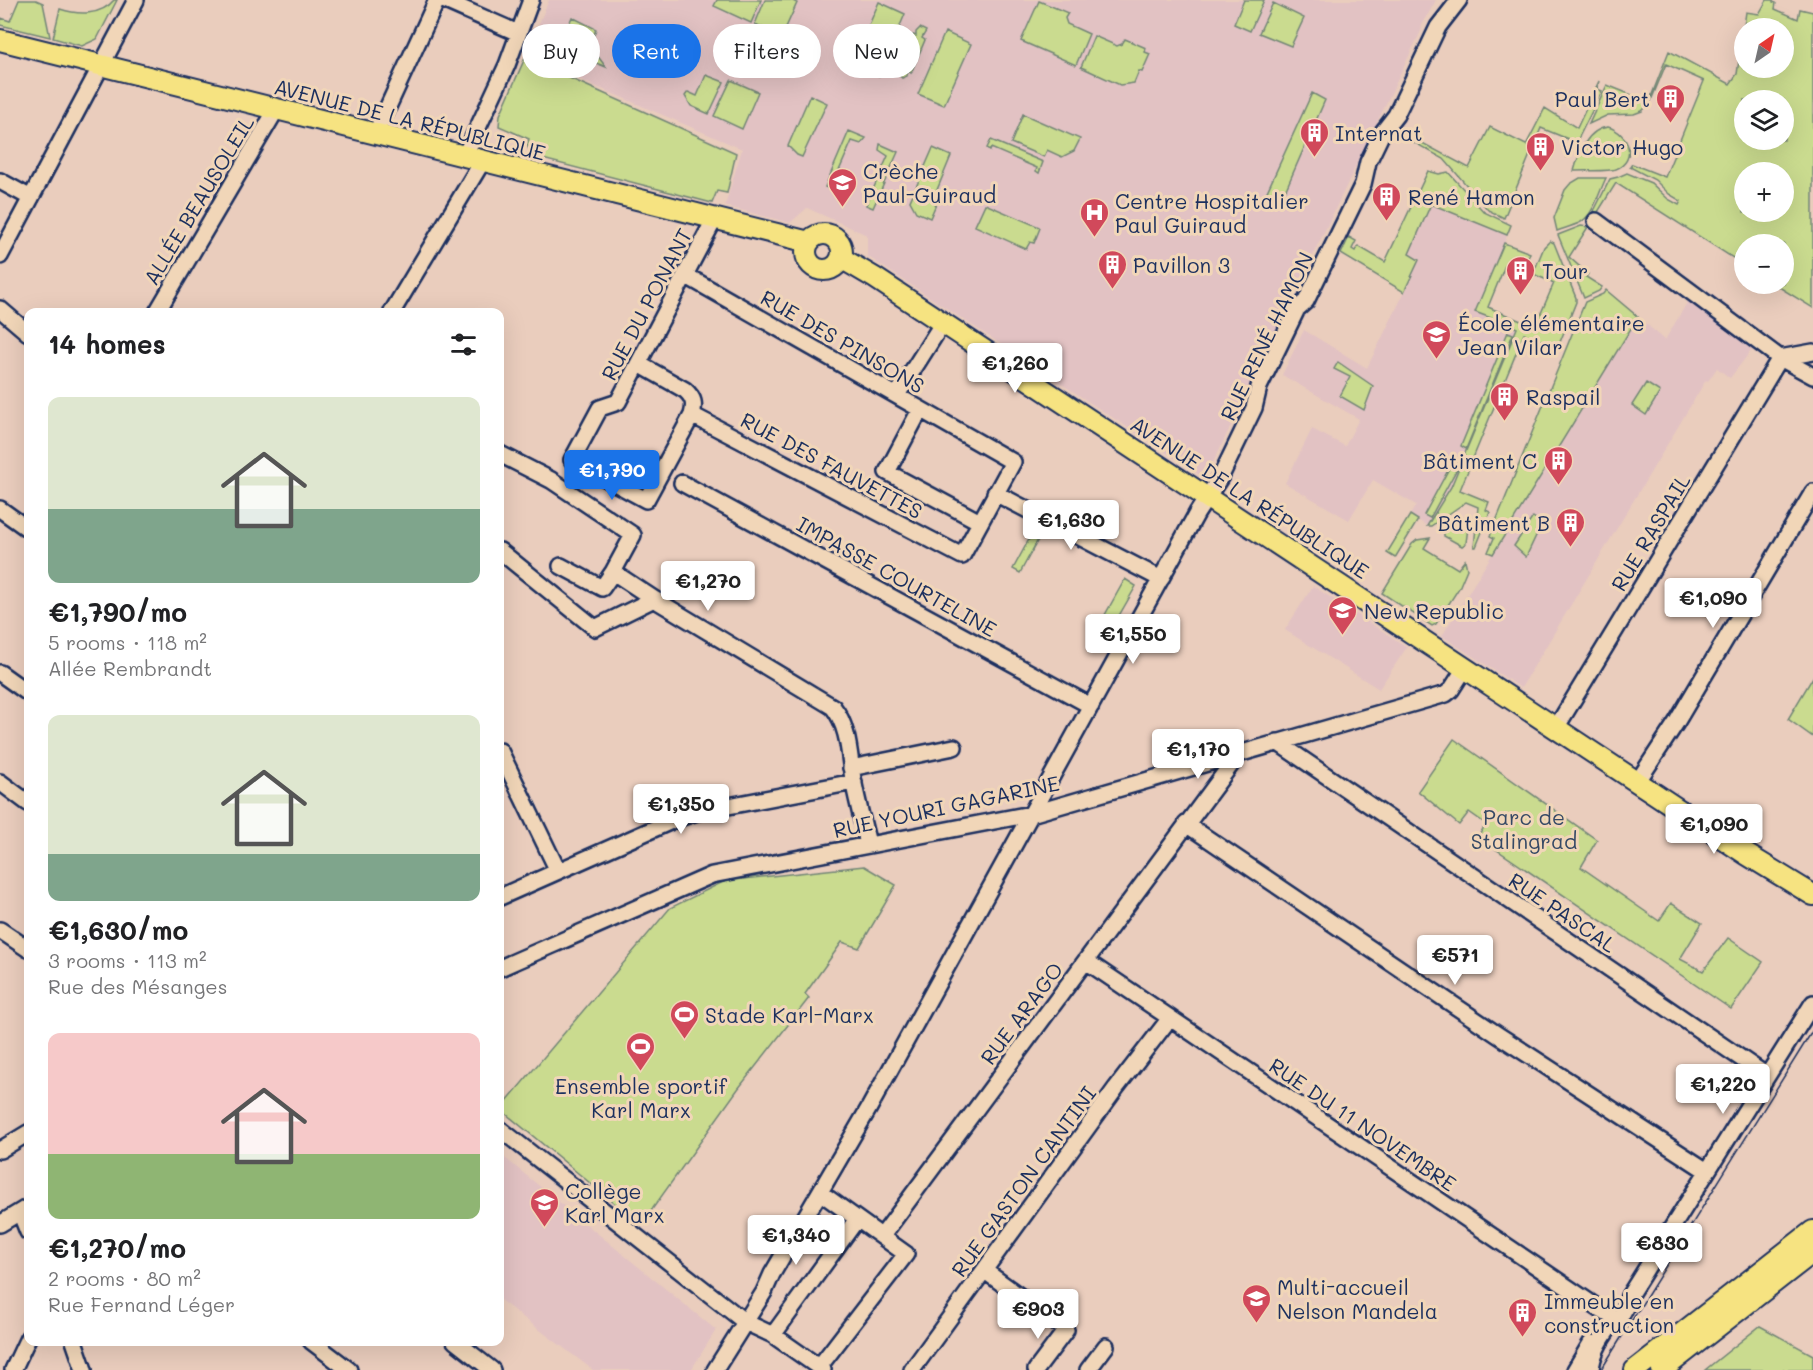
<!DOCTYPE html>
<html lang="en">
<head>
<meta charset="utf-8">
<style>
	:root { --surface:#fff; --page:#f2f2f2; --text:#202124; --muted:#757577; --accent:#1a73e8 }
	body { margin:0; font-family:Mali,sans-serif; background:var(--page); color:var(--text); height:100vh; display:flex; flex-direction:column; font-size:22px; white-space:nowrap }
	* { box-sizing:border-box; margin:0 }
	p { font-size:20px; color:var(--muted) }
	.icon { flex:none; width:33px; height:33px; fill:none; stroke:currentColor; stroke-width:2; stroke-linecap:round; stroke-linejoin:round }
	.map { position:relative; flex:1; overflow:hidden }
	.drawer { position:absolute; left:24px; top:308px; width:480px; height:1038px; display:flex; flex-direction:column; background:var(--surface); border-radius:12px; box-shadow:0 6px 24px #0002 }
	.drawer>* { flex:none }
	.banner { position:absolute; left:522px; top:24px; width:570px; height:54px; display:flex; gap:12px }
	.needle { width:39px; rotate:34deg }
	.buttons { position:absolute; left:1734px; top:18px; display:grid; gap:12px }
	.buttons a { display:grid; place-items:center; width:60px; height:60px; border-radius:50%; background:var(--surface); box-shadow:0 6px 24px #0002; font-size:30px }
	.price { position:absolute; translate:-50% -51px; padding:0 14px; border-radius:6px; background:#fff; color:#222; font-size:20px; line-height:39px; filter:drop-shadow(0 2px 3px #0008) }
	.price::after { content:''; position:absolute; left:50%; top:36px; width:18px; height:14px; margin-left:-9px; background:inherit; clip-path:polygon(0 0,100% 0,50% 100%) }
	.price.current { background:var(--accent); color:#fff }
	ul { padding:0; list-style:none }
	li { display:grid; align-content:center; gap:12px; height:318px; padding:0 24px }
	li span { display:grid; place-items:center; height:186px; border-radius:12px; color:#555 }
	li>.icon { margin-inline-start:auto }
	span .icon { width:108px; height:108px; fill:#fffc; stroke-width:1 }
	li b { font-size:26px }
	h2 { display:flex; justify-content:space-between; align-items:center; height:72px; padding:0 24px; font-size:26px }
	.tag { padding:0 21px; border-radius:27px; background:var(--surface); box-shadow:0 6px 24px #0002; font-size:21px; line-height:54px }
	.tag.current { background:var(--accent); color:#fff }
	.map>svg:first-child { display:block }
</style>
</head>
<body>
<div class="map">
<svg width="1813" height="1370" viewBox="0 0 1813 1370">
	<rect width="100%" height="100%" fill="#eacdbd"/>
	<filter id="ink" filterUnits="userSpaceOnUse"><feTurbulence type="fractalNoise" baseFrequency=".0167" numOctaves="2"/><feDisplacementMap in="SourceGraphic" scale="12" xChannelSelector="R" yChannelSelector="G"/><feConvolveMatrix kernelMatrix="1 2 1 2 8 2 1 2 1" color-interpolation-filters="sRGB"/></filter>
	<g filter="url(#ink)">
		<path fill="#e2c2c3" d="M 549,0 L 1436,0 L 1422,25 L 1421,31 L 1208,473 L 1200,475 L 867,256 L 867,235 L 807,208 L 790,223 L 725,206 L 742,149 L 525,56 Z
			M 1431,193 L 1483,216 L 1509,231 L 1476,312 L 1517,328 L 1451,487 L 1427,526 L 1410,515 L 1416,505 L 1373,480 L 1349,520 L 1285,483 L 1312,429 L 1345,446 L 1359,419 L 1282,375 L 1304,330 L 1367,368 L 1411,279 L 1395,268 Z
			M 1688,301 L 1754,347 L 1730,378 L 1717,368 L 1708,381 L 1706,380 L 1521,688 L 1442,636 L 1638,317 L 1665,340 Z
			M 1313,586 L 1407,647 L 1379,689 L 1285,630 Z
			M 500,1154 L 716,1330 L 691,1370 L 593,1370 L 500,1300 Z"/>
		<path fill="#cadb8f" stroke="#728576" stroke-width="1.5" fill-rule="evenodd" d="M 19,0 L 36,0 L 43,3 L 50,37 L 0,25 L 1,18 L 10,21 Z
			M 114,0 L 117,0 L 97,39 L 82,46 L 53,38 L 60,9 C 78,15 101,16 114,0 Z
			M 717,0 L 761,0 L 751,23 L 714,6 Z
			M 765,0 L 791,0 L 797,3 L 782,36 L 755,24 Z
			M 1244,0 L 1264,0 L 1250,31 L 1234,24 Z
			M 1767,0 L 1773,0 L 1773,2 L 1776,3 L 1775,9 L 1798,19 L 1800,9 L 1813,12 L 1813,308 L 1774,284 L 1784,284 L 1784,244 L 1744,244 L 1744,265 L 1616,183 L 1593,220 L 1592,215 L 1610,179 L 1618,177 L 1627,173 L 1651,183 L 1668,199 L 1679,205 L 1681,201 L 1669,194 L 1655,180 L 1630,167 L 1632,164 L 1665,177 L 1704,81 L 1666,64 L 1650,103 L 1642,111 L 1634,114 L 1608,115 L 1589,124 L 1607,85 L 1649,102 L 1669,51 L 1730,84 L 1737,74 L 1746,12 L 1759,14 ZM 1744,28 L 1784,28 L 1784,68 L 1744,68 ZM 1744,100 L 1784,100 L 1784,140 L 1744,140 ZM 1744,172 L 1784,172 L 1784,212 L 1744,212 Z
			M 1039,1 L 1068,13 L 1065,18 L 1067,24 L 1089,34 L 1076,65 L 1021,41 Z
			M 879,2 L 905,14 L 879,76 L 852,64 Z
			M 1273,3 L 1304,18 L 1291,46 L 1259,33 Z
			M 572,17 L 596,29 L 590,46 L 606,67 L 564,50 L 563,38 Z
			M 920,28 L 926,31 L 922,38 L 925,40 L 911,73 L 908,71 L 907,76 L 902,78 L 898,74 L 902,69 L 899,67 L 913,35 L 916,36 L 916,32 Z
			M 945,32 L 971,44 L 944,105 L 918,94 Z
			M 1094,36 L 1117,46 L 1122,44 L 1125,39 L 1146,48 L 1145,52 L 1150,54 L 1142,72 L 1139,71 L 1134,83 L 1120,85 L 1081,67 Z
			M 525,58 L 736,153 L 727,193 L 717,191 L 712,203 L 531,156 L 527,144 L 529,139 L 499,126 L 500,115 Z
			M 706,75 L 724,82 L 709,114 L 691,106 L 685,96 L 688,92 L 697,96 Z
			M 731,80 L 758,92 L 742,129 L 714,116 Z
			M 1599,81 L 1597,89 L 1602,91 L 1569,157 L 1566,157 L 1573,141 L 1541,128 L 1504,218 L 1488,210 L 1444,159 L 1399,134 L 1400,131 L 1469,168 L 1490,127 L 1526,145 L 1545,108 L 1577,128 Z
			M 1312,93 L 1325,100 L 1280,203 L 1265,196 Z
			M 810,95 L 827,103 L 802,157 L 797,155 L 788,146 Z
			M 1023,114 L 1080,139 L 1074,151 L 1062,157 L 1047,150 L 1044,157 L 1011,143 Z
			M 1608,127 C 1630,133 1637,161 1616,169 C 1607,172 1584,170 1574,171 C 1579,153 1587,129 1608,127 Z
			M 849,131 L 866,138 L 861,144 L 852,141 L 831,189 L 825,187 Z
			M 991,140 L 1043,162 L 1039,173 L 1036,171 L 1037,168 L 991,148 L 990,151 L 987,148 Z
			M 880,144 L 898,152 L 873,208 L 866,205 L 888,156 L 879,150 Z
			M 933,148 L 951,156 L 937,190 L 940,195 L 930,218 L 916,212 L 910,201 Z
			M 1428,171 L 1439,174 L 1448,172 L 1484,212 L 1511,225 L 1507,235 L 1431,204 L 1409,254 L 1419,260 L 1404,292 L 1341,254 L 1349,237 L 1356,241 L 1352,249 L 1355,251 L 1358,246 L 1385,262 Z
			M 1580,178 L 1606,178 C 1599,192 1594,214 1581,222 C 1573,226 1565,228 1557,231 L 1554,218 L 1565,190 L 1570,184 Z
			M 985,204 L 1039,227 L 1040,228 L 1034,243 L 1030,242 L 1026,249 L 975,226 Z
			M 1581,226 L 1588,227 L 1569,257 L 1588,274 L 1586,277 L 1602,287 L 1599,291 L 1584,298 L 1558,235 Z
			M 1550,241 L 1554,243 L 1576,298 L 1576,302 L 1558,347 L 1524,334 L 1460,490 L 1489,502 L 1486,510 L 1490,512 L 1476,547 L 1474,547 L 1478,507 L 1466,502 L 1431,526 L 1427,526 L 1451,487 L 1517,328 L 1475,312 L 1504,243 L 1530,253 L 1523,270 L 1506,263 L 1488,307 L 1535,327 L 1554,283 L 1533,274 L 1544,247 Z
			M 1606,290 L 1638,317 L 1493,554 L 1488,552 L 1494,538 L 1490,536 L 1585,302 L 1603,294 Z
			M 1508,332 L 1513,334 L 1466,449 L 1461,446 Z
			M 1338,362 L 1373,386 L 1364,410 L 1340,396 L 1350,377 L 1334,369 Z
			M 1646,383 L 1660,392 L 1646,415 L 1632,405 Z
			M 1453,461 L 1459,465 L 1430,518 L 1424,515 Z
			M 1410,515 L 1418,520 L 1395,558 L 1387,553 Z
			M 1533,517 L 1542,523 L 1526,557 L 1514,546 Z
			M 1460,518 C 1471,522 1467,533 1466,543 L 1462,546 L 1444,536 L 1444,527 Z
			M 1033,532 L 1040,536 L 1020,573 L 1013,569 Z
			M 1430,538 L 1424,548 L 1458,569 L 1465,560 L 1467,569 L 1459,588 L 1436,624 L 1432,626 L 1382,593 L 1412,544 L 1417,540 Z
			M 1125,579 L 1136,586 L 1113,626 L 1112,626 L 1106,636 L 1096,631 Z
			M 1813,677 L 1813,737 L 1788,719 Z
			M 1454,739 L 1597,840 L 1581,867 L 1659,921 L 1671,903 L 1702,923 L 1680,959 L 1703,971 L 1728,938 L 1763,962 L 1731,1009 L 1478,837 L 1486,824 L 1469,812 L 1459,825 L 1418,791 Z
			M 864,866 L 896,885 L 859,948 L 842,942 L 805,994 L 809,998 L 738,1089 L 641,1225 L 500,1109 L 670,908 L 725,881 Z
			M 1760,1326 L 1813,1355 L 1813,1370 L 1705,1370 Z"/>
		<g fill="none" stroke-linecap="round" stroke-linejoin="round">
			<defs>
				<path id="minor" d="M 443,0 L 518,33
					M 375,135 L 437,0
					M 466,158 L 468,149 L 507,65 L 531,0
					M 0,181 L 31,198
					M 1596,221 L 1780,358 L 1813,376
					M 0,256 L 136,0
					M 0,309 L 28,333
					M 157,312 L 276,110
					M 392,312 L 482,162
					M 1780,358 L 1813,352
					M 639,364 L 685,390 C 694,398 695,404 692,415 L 962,556 L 1013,462 L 685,275
					M 897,395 L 942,324
					M 920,410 L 887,472 L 980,522
					M 692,415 L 646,500 L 572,460 L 600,408 L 618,402 L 714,220
					M 500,454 L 551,480 L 633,535 L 613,572 L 654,599
					M 682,483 L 1091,706
					M 995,493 L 1161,579
					M 0,509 L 28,529
					M 500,551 L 595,628 L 654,599 L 833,707 C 849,727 849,754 853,779 C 857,801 863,823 868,844
					M 561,566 L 602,588 L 613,572
					M 0,673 L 28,693
					M 1556,728 L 1780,358
					M 1277,742 L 1767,1076
					M 500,751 L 558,871
					M 851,768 L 954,747
					M 1638,781 L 1676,723 L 1813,492
					M 0,782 L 28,803
					M 1186,824 L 1498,1035 L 1707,1171
					M 500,897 L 676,819 L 697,812 L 854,782
					M 0,930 L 28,949
					M 1086,961 L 1601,1310 L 1618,1320
					M 500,968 L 712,875 L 1031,814 L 1446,694 L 1451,690 L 1465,668
					M 500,1129 L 745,1322 L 773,1335 L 823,1370
					M 0,1150 L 28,1133
					M 20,1212 L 28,1232
					M 0,1224 L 28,1207
					M 882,1236 L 1238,755
					M 985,1271 L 1066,1330 L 1036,1370
					M 773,1335 L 857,1219
					M 74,1341 L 84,1370
					M 311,1341 L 349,1370
					M 455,1341 L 492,1370
					M 819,1367 L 906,1254 L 821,1193
					M 13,1370 L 28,1338
					M 715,1370 L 764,1292 L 772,1274 L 869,1108 L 1197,513 L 1221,476 L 1254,408 L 1259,387 L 1297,309 L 1306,301 L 1363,184 L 1368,162 L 1382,133 L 1396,115 L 1438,27 L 1459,0
					M 912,1370 L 1116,1088 L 1170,1018
					M 1088,1370 L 1106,1346
					M 1575,1370 L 1591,1343
					M 1591,1370 C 1592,1354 1600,1340 1610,1327 C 1613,1323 1617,1321 1620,1317 C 1625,1311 1627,1303 1629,1296 L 1813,1003"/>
				<path id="major" d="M 0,40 L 809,242
					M806 252a18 18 0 1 1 36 0a18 18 0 1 1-36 0Z
					M 841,258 L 875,278 L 1746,854 L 1813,895
					M 1635,1370 L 1813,1231
					M 1662,1370 L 1813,1252"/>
			</defs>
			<use href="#minor" stroke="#1b2f5e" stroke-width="20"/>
			<use href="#major" stroke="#1b2f5e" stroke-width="24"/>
			<use href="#minor" stroke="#f1d6b8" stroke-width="15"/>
			<use href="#major" stroke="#f6e381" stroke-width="20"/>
			<path stroke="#1b2f5e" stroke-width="1.5" d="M 1601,1370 L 1813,1030"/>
		</g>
	</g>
	<defs>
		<symbol id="building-pin" viewBox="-11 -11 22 30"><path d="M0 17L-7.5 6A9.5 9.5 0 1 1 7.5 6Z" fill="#d1495b" stroke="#f1d6b8"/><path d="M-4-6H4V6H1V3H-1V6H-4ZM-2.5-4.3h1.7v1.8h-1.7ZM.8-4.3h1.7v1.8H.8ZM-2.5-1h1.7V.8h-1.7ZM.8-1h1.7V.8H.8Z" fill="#fff"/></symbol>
		<symbol id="school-pin" viewBox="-11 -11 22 30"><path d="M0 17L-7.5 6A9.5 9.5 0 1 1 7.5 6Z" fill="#d1495b" stroke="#f1d6b8"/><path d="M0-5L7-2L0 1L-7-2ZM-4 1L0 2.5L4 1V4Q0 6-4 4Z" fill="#fff"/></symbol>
		<symbol id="hospital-pin" viewBox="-11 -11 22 30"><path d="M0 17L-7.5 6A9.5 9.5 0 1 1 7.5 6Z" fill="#d1495b" stroke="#f1d6b8"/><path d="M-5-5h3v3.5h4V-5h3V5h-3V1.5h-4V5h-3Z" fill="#fff"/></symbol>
		<symbol id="university-pin" viewBox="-11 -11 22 30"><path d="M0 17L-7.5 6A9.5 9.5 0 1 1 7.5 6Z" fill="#d1495b" stroke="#f1d6b8"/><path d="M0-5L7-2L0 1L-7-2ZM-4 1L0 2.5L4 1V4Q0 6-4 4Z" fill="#fff"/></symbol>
		<symbol id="stadium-pin" viewBox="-11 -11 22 30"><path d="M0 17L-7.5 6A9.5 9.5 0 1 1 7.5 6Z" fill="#d1495b" stroke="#f1d6b8"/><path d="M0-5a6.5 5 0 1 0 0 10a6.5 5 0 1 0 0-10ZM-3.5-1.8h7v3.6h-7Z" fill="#fff"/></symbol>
	</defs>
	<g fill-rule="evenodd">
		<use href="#building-pin" x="1654" y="82" width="33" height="45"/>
		<use href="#building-pin" x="1298" y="116" width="33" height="45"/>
		<use href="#building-pin" x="1524" y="130" width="33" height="45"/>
		<use href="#school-pin" x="826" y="166" width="33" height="45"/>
		<use href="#building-pin" x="1370" y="180" width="33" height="45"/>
		<use href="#hospital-pin" x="1078" y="196" width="33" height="45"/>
		<use href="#building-pin" x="1096" y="248" width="33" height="45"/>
		<use href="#building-pin" x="1504" y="254" width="33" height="45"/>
		<use href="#school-pin" x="1420" y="318" width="33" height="45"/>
		<use href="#building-pin" x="1488" y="380" width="33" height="45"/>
		<use href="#building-pin" x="1542" y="444" width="33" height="45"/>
		<use href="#building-pin" x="1554" y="506" width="33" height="45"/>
		<use href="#university-pin" x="1326" y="594" width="33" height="45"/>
		<use href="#stadium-pin" x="668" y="998" width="33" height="45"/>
		<use href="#stadium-pin" x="624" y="1030" width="33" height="45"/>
		<use href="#school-pin" x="528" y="1186" width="33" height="45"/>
		<use href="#school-pin" x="1240" y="1282" width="33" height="45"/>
		<use href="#building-pin" x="1506" y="1296" width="33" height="45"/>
	</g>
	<g text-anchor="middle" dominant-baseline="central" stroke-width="6" stroke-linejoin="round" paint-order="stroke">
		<g font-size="21" fill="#1b2f5e" stroke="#f1d6b8" text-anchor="start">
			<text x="1650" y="98" text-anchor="end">Paul Bert</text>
			<text x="1335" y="132">Internat</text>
			<text x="1561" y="146">Victor Hugo</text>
			<text x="863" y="170">Crèche<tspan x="863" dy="24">Paul-Guiraud</tspan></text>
			<text x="1408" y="196">René Hamon</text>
			<text x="1115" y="200">Centre Hospitalier<tspan x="1115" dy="24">Paul Guiraud</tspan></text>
			<text x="1133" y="264">Pavillon 3</text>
			<text x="1542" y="270">Tour</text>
			<text x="1458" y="322">École élémentaire<tspan x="1458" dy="24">Jean Vilar</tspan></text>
			<text x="1526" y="396">Raspail</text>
			<text x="1537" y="460" text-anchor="end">Bâtiment C</text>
			<text x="1550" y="522" text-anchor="end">Bâtiment B</text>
			<text x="1364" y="610">New Republic</text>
			<text x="705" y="1014">Stade Karl-Marx</text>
			<text x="641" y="1085" text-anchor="middle">Ensemble sportif<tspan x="641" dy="24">Karl Marx</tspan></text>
			<text x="565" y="1190">Collège<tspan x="565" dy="24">Karl Marx</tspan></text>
			<text x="1277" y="1286">Multi-accueil<tspan x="1277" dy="24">Nelson Mandela</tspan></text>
			<text x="1544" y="1300">Immeuble en<tspan x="1544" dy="24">construction</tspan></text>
		</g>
		<g font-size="21" fill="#1b2f5e" stroke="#f1d6b8">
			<text transform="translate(410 119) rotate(14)">AVENUE DE LA RÉPUBLIQUE</text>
			<text transform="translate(198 200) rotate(-59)">ALLÉE BEAUSOLEIL</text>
			<text transform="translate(646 304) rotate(-62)">RUE DU PONANT</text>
			<text transform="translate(1266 336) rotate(-64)">RUE RENÉ HAMON</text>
			<text transform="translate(843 341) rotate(30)">RUE DES PINSONS</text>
			<text transform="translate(832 465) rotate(28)">RUE DES FAUVETTES</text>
			<text transform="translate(1250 497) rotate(33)">AVENUE DE LA RÉPUBLIQUE</text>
			<text transform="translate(1650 532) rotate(-59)">RUE RASPAIL</text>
			<text transform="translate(897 576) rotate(29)">IMPASSE COURTELINE</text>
			<text transform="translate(946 806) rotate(-12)">RUE YOURI GAGARINE</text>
			<text transform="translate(1563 912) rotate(34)">RUE PASCAL</text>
			<text transform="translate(1021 1013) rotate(-53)">RUE ARAGO</text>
			<text transform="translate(1363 1124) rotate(34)">RUE DU 11 NOVEMBRE</text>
			<text transform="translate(1023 1181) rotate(-54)">RUE GASTON CANTINI</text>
		</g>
		<g font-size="21" fill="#354965" stroke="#f1d6b8">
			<text x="1524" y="816">Parc de<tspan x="1524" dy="24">Stalingrad</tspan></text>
		</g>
	</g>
</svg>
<div class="buttons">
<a><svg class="needle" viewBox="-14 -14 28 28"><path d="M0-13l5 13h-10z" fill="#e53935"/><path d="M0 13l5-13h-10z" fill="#757577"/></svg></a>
<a><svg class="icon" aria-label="layers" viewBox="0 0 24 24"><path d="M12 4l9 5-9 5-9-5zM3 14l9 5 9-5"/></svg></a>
<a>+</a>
<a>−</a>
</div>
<b class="price" style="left:1015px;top:394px">€1,260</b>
<b class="price current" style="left:612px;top:501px">€1,790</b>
<b class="price" style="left:1071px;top:551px">€1,630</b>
<b class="price" style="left:708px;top:612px">€1,270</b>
<b class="price" style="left:1713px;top:629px">€1,090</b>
<b class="price" style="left:1133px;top:665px">€1,550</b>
<b class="price" style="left:1198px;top:780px">€1,170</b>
<b class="price" style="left:681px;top:835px">€1,350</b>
<b class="price" style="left:1714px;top:855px">€1,090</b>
<b class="price" style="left:1455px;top:986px">€571</b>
<b class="price" style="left:1723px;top:1115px">€1,220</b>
<b class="price" style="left:796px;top:1266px">€1,340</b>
<b class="price" style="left:1662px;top:1274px">€830</b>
<b class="price" style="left:1038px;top:1340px">€903</b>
<div class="banner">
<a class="tag">Buy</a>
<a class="tag current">Rent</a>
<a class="tag">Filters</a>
<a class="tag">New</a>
</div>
<section class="drawer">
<h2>14 homes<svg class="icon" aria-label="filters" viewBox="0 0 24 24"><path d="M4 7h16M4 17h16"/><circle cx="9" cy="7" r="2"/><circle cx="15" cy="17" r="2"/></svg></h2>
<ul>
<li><span style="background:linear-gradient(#dfe7d0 60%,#7fa58c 0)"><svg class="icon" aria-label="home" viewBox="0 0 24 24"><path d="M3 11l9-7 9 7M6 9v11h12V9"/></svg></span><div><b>€1,790/mo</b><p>5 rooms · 118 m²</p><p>Allée Rembrandt</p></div></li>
<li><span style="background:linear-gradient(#dfe7d0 75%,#7fa58c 0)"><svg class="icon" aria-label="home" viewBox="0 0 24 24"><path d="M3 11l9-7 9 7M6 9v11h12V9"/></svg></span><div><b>€1,630/mo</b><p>3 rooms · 113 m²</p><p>Rue des Mésanges</p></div></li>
<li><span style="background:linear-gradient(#f6c9c9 65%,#8fb573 0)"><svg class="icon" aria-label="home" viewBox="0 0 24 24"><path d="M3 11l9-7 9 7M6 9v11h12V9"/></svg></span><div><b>€1,270/mo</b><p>2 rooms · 80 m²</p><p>Rue Fernand Léger</p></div></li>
</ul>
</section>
</div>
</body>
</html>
